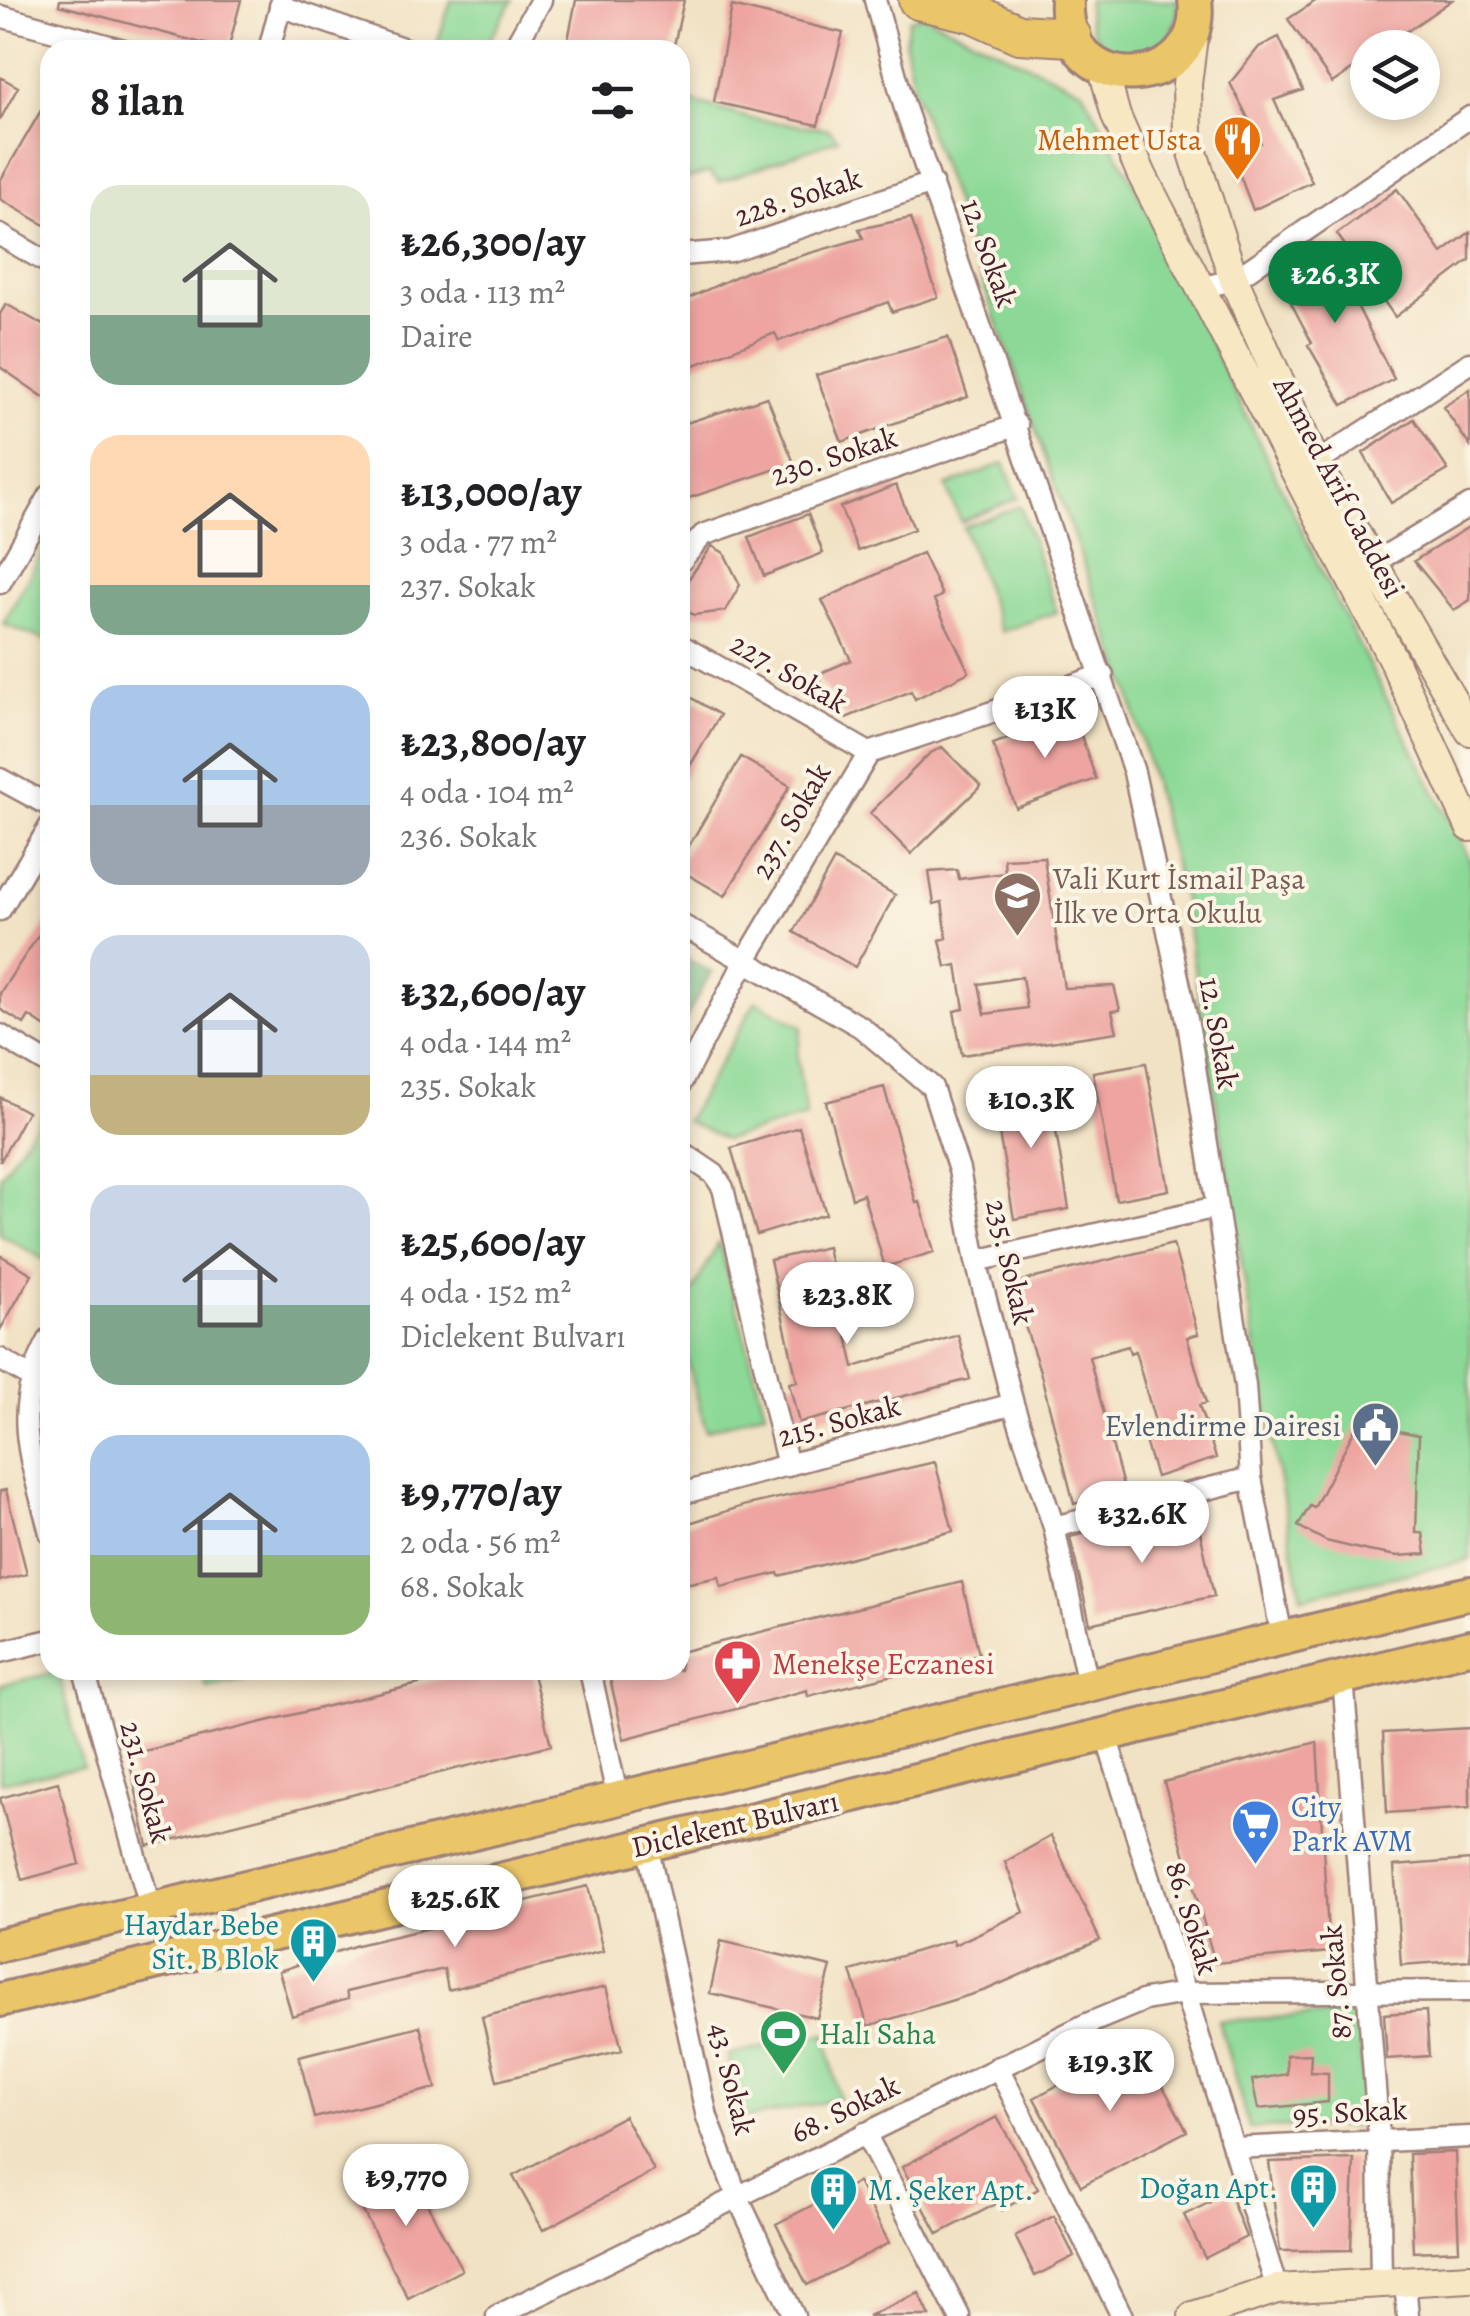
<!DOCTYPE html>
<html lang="tr">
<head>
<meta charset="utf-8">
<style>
	:root { --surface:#fff; --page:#f6f6f6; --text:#202124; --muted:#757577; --accent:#0b8043 }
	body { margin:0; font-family:Alegreya,serif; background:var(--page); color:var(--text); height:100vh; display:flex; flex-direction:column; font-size:38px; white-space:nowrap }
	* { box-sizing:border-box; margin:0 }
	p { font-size:32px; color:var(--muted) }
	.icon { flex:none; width:55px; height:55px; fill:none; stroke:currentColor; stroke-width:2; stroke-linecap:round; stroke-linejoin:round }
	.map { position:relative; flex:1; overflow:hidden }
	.panel { position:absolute; left:40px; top:40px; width:650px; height:1640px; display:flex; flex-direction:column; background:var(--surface); border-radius:30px; box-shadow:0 5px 15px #0003 }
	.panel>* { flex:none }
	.controls { position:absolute; left:1350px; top:30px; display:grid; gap:20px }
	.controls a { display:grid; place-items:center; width:90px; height:90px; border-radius:50%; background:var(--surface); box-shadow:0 5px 15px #0003; font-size:50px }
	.price { position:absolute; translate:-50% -85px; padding:0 22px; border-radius:35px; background:#fff; color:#222; font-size:32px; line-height:65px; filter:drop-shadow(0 2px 5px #0008) }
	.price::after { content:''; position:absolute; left:50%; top:60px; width:30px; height:22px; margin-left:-15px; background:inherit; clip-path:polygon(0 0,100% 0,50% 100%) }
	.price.on { background:var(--accent); color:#fff }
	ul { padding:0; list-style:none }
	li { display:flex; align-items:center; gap:30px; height:250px; padding:0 50px }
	li span { display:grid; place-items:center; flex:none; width:280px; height:200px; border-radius:30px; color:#555 }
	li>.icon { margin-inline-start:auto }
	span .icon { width:120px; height:120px; fill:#fffc; stroke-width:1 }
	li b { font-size:42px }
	h2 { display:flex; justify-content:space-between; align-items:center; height:120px; padding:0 50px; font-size:42px }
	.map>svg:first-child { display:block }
</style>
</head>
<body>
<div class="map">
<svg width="1470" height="2316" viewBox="0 0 1470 2316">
	<rect width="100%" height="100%" fill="#fcf5e5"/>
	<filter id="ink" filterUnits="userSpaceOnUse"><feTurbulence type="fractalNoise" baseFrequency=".01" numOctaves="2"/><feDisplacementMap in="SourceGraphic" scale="20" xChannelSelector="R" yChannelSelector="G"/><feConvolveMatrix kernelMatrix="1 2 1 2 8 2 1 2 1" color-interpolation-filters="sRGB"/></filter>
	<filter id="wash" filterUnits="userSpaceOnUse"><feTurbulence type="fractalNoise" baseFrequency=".0048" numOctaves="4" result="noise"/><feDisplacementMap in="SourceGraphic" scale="40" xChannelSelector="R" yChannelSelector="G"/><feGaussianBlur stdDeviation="2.25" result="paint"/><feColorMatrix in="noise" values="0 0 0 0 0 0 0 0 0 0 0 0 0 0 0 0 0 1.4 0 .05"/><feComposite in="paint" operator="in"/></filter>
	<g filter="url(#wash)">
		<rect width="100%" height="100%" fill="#f1e2c4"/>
		<path fill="#8cd997" stroke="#6b7c61" stroke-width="2.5" d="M 451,0 L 513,0 L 483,50 L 451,50 L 437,44 Z
			M 1088,0 L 1177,0 C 1184,72 1082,74 1088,0 Z
			M 923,15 L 1082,90 L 1131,178 L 1335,599 L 1470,860 L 1470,1560 L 1302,1597 L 1261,1383 L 1183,898 L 1129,691 L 914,90 L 905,43 L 909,19 Z
			M 680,98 L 752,119 L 829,129 L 838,139 L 719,182 L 709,172 L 680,181 Z
			M 1004,463 L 1018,498 L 961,522 L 946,486 Z
			M 1020,506 L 1057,612 L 1001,632 L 963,527 Z
			M 50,538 L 50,642 L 3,624 Z
			M 756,1001 L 802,1027 L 797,1057 L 806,1117 L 725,1140 L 686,1121 Z
			M 50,1103 L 50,1263 L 0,1234 L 0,1176 Z
			M 719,1242 L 765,1411 L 706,1431 L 680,1333 L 680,1315 Z
			M 201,1670 L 286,1670 L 207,1688 Z
			M 58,1672 L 83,1767 L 0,1782 L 0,1685 Z
			M 1359,2013 L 1365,2126 L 1249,2128 L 1219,2021 Z
			M 826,2034 L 839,2099 L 741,2120 L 728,2055 Z"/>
		<path fill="#71b980" stroke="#5e6c56" stroke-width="2.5" d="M 680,955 L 711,972 L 680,1029 Z"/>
		<g id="blocks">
			<path fill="#eea5a1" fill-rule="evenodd" d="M 60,0 L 241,0 L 228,50 L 59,5 Z
				M 576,0 L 684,0 L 673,50 L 566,50 Z
				M 1317,0 L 1452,0 L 1383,48 L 1368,48 L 1368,59 L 1332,83 L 1288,19 Z
				M 732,6 L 843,33 L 818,125 L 714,102 Z
				M 1279,37 L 1303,90 L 1274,100 L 1312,182 L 1253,210 L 1233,157 L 1261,143 L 1230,83 L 1259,47 Z
				M 0,77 L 18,87 L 0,120 Z
				M 50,95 L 50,228 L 0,199 L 0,181 Z
				M 1397,189 L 1442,253 L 1470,232 L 1470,260 L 1395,317 L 1337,234 Z
				M 911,218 L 938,297 L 892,312 L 888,302 L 779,341 L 775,333 L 680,371 L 680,302 L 748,271 L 863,238 L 859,229 Z
				M 1327,246 L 1394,379 L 1343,405 L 1308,345 L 1312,343 L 1275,272 Z
				M 6,304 L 50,329 L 50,390 L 45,398 L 0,367 L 0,314 Z
				M 948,337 L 968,397 L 842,442 L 816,375 Z
				M 1470,389 L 1470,446 L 1443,407 Z
				M 767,397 L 794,463 L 689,498 L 680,473 L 680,425 Z
				M 1414,419 L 1448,470 L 1391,503 L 1363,453 Z
				M 896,485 L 914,529 L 858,551 L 840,507 Z
				M 808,514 L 823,553 L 764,576 L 749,537 Z
				M 1470,526 L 1470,600 L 1454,610 L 1414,561 Z
				M 712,546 L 724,553 L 740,585 L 725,611 L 694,615 L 680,607 L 680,591 Z
				M 922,553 L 942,595 L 934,600 L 969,672 L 915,699 L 911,691 L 846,718 L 816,675 L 851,660 L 822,600 Z
				M 680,691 L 720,715 L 680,783 Z
				M 1074,715 L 1096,779 L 1016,808 L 993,744 Z
				M 942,747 L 981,786 L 911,854 L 870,813 L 929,754 Z
				M 741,757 L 790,786 L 725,896 L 680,870 L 680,861 Z
				M 1044,857 L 1064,988 L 1114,986 L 1120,1010 L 1112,1011 L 1117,1032 L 962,1055 L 954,1011 L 964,1009 L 957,965 L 946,967 L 940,940 L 947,938 L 942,902 L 934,904 L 929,872 L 957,870 L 959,879 L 1005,873 L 1004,859 ZM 1022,977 L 1027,1008 L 985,1014 L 979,984 Z
				M 834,860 L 895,895 L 855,967 L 794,932 Z
				M 50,918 L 50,1030 L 29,1016 L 24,1024 L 0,1009 L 0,993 Z
				M 1146,1063 L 1169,1190 L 1116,1200 L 1093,1072 Z
				M 1048,1084 L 1069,1209 L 1014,1219 L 992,1093 Z
				M 884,1087 L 916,1203 L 920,1202 L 934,1252 L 885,1267 L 863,1194 L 852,1198 L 826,1102 Z
				M 0,1097 L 27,1112 L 0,1162 Z
				M 799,1127 L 826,1214 L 757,1235 L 731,1148 Z
				M 1173,1244 L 1198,1334 L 1187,1337 L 1206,1403 L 1199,1405 L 1216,1458 L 1156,1477 L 1145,1441 L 1159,1436 L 1135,1351 L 1130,1353 L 1128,1346 L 1089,1357 L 1124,1490 L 1074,1504 L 1040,1371 L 1011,1284 Z
				M 827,1247 L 854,1367 L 958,1335 L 970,1379 L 799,1423 L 789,1383 L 797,1381 L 770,1260 Z
				M 0,1255 L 32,1274 L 0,1330 Z
				M 1358,1423 L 1419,1435 L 1416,1533 L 1423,1533 L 1426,1554 L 1398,1556 L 1368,1551 L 1326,1541 L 1298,1526 L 1310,1506 L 1314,1508 Z
				M 935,1462 L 953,1531 L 779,1576 L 778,1573 L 721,1587 L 719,1577 L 680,1585 L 680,1526 L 743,1506 Z
				M 6,1490 L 27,1574 L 0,1581 L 0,1491 Z
				M 1195,1508 L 1214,1596 L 1090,1624 L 1070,1537 Z
				M 962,1582 L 979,1654 L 808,1696 L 807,1690 L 624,1739 L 608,1670 L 680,1670 L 680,1652 Z
				M 476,1670 L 532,1670 L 551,1745 L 148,1846 L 128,1755 Z
				M 1470,1728 L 1470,1807 L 1387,1813 L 1383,1733 Z
				M 1317,1742 L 1329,1952 L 1215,1963 L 1164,1782 Z
				M 58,1782 L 80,1864 L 22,1880 L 0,1798 Z
				M 1051,1836 L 1100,1940 L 986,1990 L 868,2026 L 851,1971 L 953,1940 L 954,1945 L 1024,1912 L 1005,1862 Z
				M 1470,1860 L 1470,1960 L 1401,1965 L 1394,1866 Z
				M 588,1886 L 603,1951 L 448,1990 L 444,1969 L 346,1992 L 348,1999 L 292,2016 L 279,1971 L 357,1945 L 434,1927 L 433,1923 Z
				M 721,1941 L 831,1967 L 817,2018 L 710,1993 Z
				M 606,1987 L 622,2050 L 497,2081 L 482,2017 Z
				M 1426,2011 L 1429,2056 L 1387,2059 L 1384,2014 Z
				M 420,2026 L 436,2088 L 314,2118 L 299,2056 Z
				M 1139,2042 L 1187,2131 L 1081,2186 L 1034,2098 Z
				M 1311,2054 L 1310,2072 L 1328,2073 L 1328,2102 L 1258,2109 L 1252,2080 L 1287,2074 L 1286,2055 Z
				M 624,2116 L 654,2171 L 543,2230 L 513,2176 Z
				M 997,2117 L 1038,2189 L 1002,2210 L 998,2203 L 938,2234 L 902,2167 Z
				M 1455,2152 L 1459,2250 L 1413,2252 L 1409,2154 Z
				M 1354,2159 L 1351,2250 L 1280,2251 L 1269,2162 Z
				M 404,2160 L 462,2270 L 408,2298 L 351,2188 Z
				M 858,2182 L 889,2243 L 807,2285 L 776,2224 Z
				M 1229,2193 L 1246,2237 L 1205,2258 L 1184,2215 Z
				M 1054,2216 L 1074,2256 L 1035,2276 L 1015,2236 Z
				M 919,2293 L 930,2316 L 868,2316 Z"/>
		</g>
	</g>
	<g filter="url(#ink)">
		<use href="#blocks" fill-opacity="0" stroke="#9e8078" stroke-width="2.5"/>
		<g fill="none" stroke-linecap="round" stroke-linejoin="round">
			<defs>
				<path id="street" d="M 875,0 L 904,105 L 1134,772 L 1189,1029 L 1245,1386 L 1251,1478 L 1282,1637
					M 280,6 L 408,50
					M 0,16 L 124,50
					M 269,50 L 282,0
					M 513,50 L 541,0
					M 0,235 L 50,264
					M 680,255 L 730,251 L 932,183
					M 1199,288 L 1234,280 L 1470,117
					M 1304,471 L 1470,363
					M 680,562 L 703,535 L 1017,425
					M 1365,568 L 1470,505
					M 0,583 L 50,495
					M 680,645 L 869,753
					M 0,779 L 50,806
					M 0,910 L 50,826
					M 680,924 L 861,1027 L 932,1087 L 959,1170 L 976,1261 L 1013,1404 L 1054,1527 L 1088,1684
					M 0,1035 L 50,1065
					M 680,1085 L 744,963 L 869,753 L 1103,675
					M 680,1151 L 714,1174 L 723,1188 L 788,1466
					M 976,1261 L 1217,1207
					M 50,1338 C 8,1413 31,1456 50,1533
					M 0,1359 L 29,1376
					M 680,1494 L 1013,1404
					M 1054,1527 L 1251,1478
					M 0,1652 L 50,1640
					M 84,1670 L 151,1910
					M 590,1670 L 618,1800
					M 1343,1677 L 1379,2139 L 1381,2283
					M 1106,1736 L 1277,2289
					M 647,1845 L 707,2117 L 737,2196 L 794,2316
					M 998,2067 L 1122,2316
					M 865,2133 L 959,2316
					M 1233,2148 L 1470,2137
					M 1405,2281 L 1408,2316
					M 497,2316 L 1087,2024 L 1145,2000 L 1184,1993 L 1470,1991"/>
				<path id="secondary" d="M 1194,29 L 1187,84 L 1188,137 L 1234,280 L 1317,466 L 1470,731
					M 1103,69 L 1116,116 L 1142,175 L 1394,662 L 1470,827
					M 1193,2316 L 1277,2289 L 1470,2278"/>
				<path id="primary" d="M 1067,0 C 1061,103 1207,93 1195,0
					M 0,1945 C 491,1832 979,1708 1470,1593
					M 0,2000 L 1470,1647"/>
				<path id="highway" d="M 918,0 L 973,13 L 1019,34 L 1072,37"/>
			</defs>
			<use href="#street" stroke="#9e8078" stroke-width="25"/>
			<use href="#secondary" stroke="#9e8078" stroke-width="32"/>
			<use href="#primary" stroke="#9e8078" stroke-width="38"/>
			<use href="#highway" stroke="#9e8078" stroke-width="42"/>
			<use href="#street" stroke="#fff" stroke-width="20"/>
			<use href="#secondary" stroke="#f7e8c3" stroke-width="28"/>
			<use href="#primary" stroke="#eac669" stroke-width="32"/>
			<use href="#highway" stroke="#eac669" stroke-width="38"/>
		</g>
	</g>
	<defs>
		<symbol id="restaurant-pin" viewBox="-11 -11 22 30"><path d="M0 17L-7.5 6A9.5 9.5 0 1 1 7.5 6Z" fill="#e8710a" stroke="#fcf5e5"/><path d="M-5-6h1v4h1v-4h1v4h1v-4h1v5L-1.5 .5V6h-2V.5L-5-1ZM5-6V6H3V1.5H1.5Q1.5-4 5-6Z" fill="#fff"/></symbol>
		<symbol id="school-pin" viewBox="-11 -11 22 30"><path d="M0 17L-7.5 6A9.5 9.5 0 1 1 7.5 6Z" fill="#8d6e63" stroke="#fcf5e5"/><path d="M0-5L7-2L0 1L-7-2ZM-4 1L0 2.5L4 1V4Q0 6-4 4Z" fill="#fff"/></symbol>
		<symbol id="civic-pin" viewBox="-11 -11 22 30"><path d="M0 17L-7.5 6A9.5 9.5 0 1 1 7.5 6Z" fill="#5c6f8a" stroke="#fcf5e5"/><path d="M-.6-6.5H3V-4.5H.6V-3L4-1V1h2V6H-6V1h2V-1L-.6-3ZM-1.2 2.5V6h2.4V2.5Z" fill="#fff"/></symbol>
		<symbol id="pharmacy-pin" viewBox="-11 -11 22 30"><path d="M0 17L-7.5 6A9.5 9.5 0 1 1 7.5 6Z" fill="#e0444e" stroke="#fcf5e5"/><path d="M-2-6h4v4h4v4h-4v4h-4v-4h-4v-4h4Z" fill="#fff"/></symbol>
		<symbol id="supermarket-pin" viewBox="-11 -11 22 30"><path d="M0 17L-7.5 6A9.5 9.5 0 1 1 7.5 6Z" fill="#3f7fe0" stroke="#fcf5e5"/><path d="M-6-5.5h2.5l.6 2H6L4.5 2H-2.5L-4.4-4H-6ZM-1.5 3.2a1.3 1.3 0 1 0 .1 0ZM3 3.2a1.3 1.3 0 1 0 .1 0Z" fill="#fff"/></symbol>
		<symbol id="building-pin" viewBox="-11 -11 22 30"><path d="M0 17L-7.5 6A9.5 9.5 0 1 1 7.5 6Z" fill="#0f9aa8" stroke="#fcf5e5"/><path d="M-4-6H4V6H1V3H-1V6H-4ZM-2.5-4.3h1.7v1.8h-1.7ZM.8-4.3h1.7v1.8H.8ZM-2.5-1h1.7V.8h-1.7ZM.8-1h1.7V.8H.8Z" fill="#fff"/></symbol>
		<symbol id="stadium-pin" viewBox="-11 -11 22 30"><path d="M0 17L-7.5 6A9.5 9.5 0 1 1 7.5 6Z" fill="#2e9e5b" stroke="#fcf5e5"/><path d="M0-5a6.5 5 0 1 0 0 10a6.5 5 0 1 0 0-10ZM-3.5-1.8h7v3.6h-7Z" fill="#fff"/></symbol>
	</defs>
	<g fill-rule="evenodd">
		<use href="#restaurant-pin" x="1210" y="112" width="55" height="75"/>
		<use href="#school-pin" x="990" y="868" width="55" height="75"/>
		<use href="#civic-pin" x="1348" y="1398" width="55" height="75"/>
		<use href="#pharmacy-pin" x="710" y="1636" width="55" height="75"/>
		<use href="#supermarket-pin" x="1228" y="1796" width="55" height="75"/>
		<use href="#building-pin" x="286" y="1914" width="55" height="75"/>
		<use href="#stadium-pin" x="756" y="2006" width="55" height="75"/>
		<use href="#building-pin" x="1286" y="2160" width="55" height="75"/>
		<use href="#building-pin" x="806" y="2162" width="55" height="75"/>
	</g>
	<g text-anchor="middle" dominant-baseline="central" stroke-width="8" stroke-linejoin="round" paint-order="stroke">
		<g font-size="30" fill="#c56008" stroke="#fcf5e5" text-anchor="end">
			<text x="1202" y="140">Mehmet Usta</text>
		</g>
		<g font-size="30" fill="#4a1f2b" stroke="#fcf5e5">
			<text transform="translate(798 197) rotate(-18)">228. Sokak</text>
			<text transform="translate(989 253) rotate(70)">12. Sokak</text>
			<text transform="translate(834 456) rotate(-18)">230. Sokak</text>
			<text transform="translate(1339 487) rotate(62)">Ahmed Arif Caddesi</text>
			<text transform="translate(789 673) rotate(30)">227. Sokak</text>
			<text transform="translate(791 821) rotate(-60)">237. Sokak</text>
			<text transform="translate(1219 1033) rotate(80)">12. Sokak</text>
			<text transform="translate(1010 1262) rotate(77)">235. Sokak</text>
			<text transform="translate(839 1421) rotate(-15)">215. Sokak</text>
			<text transform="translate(146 1782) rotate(75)">231. Sokak</text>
			<text transform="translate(735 1824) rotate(-13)">Diclekent Bulvarı</text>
			<text transform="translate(1192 1918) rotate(73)">86. Sokak</text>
			<text transform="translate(1336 1982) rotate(-95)">87. Sokak</text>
			<text transform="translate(732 2079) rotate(76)">43. Sokak</text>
			<text transform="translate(845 2109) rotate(-26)">68. Sokak</text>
			<text transform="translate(1350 2112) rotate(-3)">95. Sokak</text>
		</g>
		<g font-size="30" fill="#785e54" stroke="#fcf5e5" text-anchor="start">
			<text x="1053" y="879">Vali Kurt İsmail Paşa<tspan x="1053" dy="34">İlk ve Orta Okulu</tspan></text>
		</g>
		<g font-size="30" fill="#4e5e75" stroke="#fcf5e5" text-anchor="end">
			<text x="1341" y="1426">Evlendirme Dairesi</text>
		</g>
		<g font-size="30" fill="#be3a42" stroke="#fcf5e5" text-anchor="start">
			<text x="772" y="1664">Menekşe Eczanesi</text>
		</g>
		<g font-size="30" fill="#366cbe" stroke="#fcf5e5" text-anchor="start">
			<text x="1291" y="1807">City<tspan x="1291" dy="34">Park AVM</tspan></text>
		</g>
		<g font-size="30" fill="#0d838f" stroke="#fcf5e5" text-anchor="end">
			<text x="279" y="1925">Haydar Bebe<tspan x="279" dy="34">Sit. B Blok</tspan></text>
			<text x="1278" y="2188">Doğan Apt.</text>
			<text x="868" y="2190" text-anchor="start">M. Şeker Apt.</text>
		</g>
		<g font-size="30" fill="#27864d" stroke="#fcf5e5" text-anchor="start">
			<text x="819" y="2034">Halı Saha</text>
		</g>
	</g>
</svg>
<div class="controls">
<a><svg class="icon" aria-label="layers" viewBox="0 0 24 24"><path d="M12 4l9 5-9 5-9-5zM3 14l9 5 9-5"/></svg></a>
</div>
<b class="price on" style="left:1335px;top:326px">₺26.3K</b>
<b class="price" style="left:1045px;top:761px">₺13K</b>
<b class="price" style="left:1031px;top:1151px">₺10.3K</b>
<b class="price" style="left:847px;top:1347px">₺23.8K</b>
<b class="price" style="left:1142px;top:1566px">₺32.6K</b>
<b class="price" style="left:455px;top:1950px">₺25.6K</b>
<b class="price" style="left:1110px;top:2114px">₺19.3K</b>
<b class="price" style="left:406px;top:2229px">₺9,770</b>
<section class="panel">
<h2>8 ilan<svg class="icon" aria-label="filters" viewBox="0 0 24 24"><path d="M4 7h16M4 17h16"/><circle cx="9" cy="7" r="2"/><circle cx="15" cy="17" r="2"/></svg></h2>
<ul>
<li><span style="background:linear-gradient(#dfe7d0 65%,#7fa58c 0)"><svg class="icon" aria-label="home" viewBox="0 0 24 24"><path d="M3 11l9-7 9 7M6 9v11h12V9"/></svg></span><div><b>₺26,300/ay</b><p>3 oda · 113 m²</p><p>Daire</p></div></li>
<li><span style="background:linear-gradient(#ffd9b3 75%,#7fa58c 0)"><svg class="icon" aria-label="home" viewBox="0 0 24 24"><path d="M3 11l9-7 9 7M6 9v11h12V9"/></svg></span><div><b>₺13,000/ay</b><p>3 oda · 77 m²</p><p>237. Sokak</p></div></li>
<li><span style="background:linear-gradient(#a9c7e8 60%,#9aa5b1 0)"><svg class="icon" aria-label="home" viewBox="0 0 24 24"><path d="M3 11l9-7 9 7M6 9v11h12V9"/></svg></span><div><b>₺23,800/ay</b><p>4 oda · 104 m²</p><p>236. Sokak</p></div></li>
<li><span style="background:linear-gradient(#c9d6e8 70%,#c2b280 0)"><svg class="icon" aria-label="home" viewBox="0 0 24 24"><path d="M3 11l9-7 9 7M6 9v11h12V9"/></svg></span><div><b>₺32,600/ay</b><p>4 oda · 144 m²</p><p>235. Sokak</p></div></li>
<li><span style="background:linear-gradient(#c9d6e8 60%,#7fa58c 0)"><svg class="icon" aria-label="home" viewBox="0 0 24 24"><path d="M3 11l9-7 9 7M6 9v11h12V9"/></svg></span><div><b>₺25,600/ay</b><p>4 oda · 152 m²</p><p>Diclekent Bulvarı</p></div></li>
<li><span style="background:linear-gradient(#a9c7e8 60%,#8fb573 0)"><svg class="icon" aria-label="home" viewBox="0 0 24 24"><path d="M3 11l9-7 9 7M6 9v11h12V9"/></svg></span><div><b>₺9,770/ay</b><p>2 oda · 56 m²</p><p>68. Sokak</p></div></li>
</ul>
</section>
</div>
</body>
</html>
